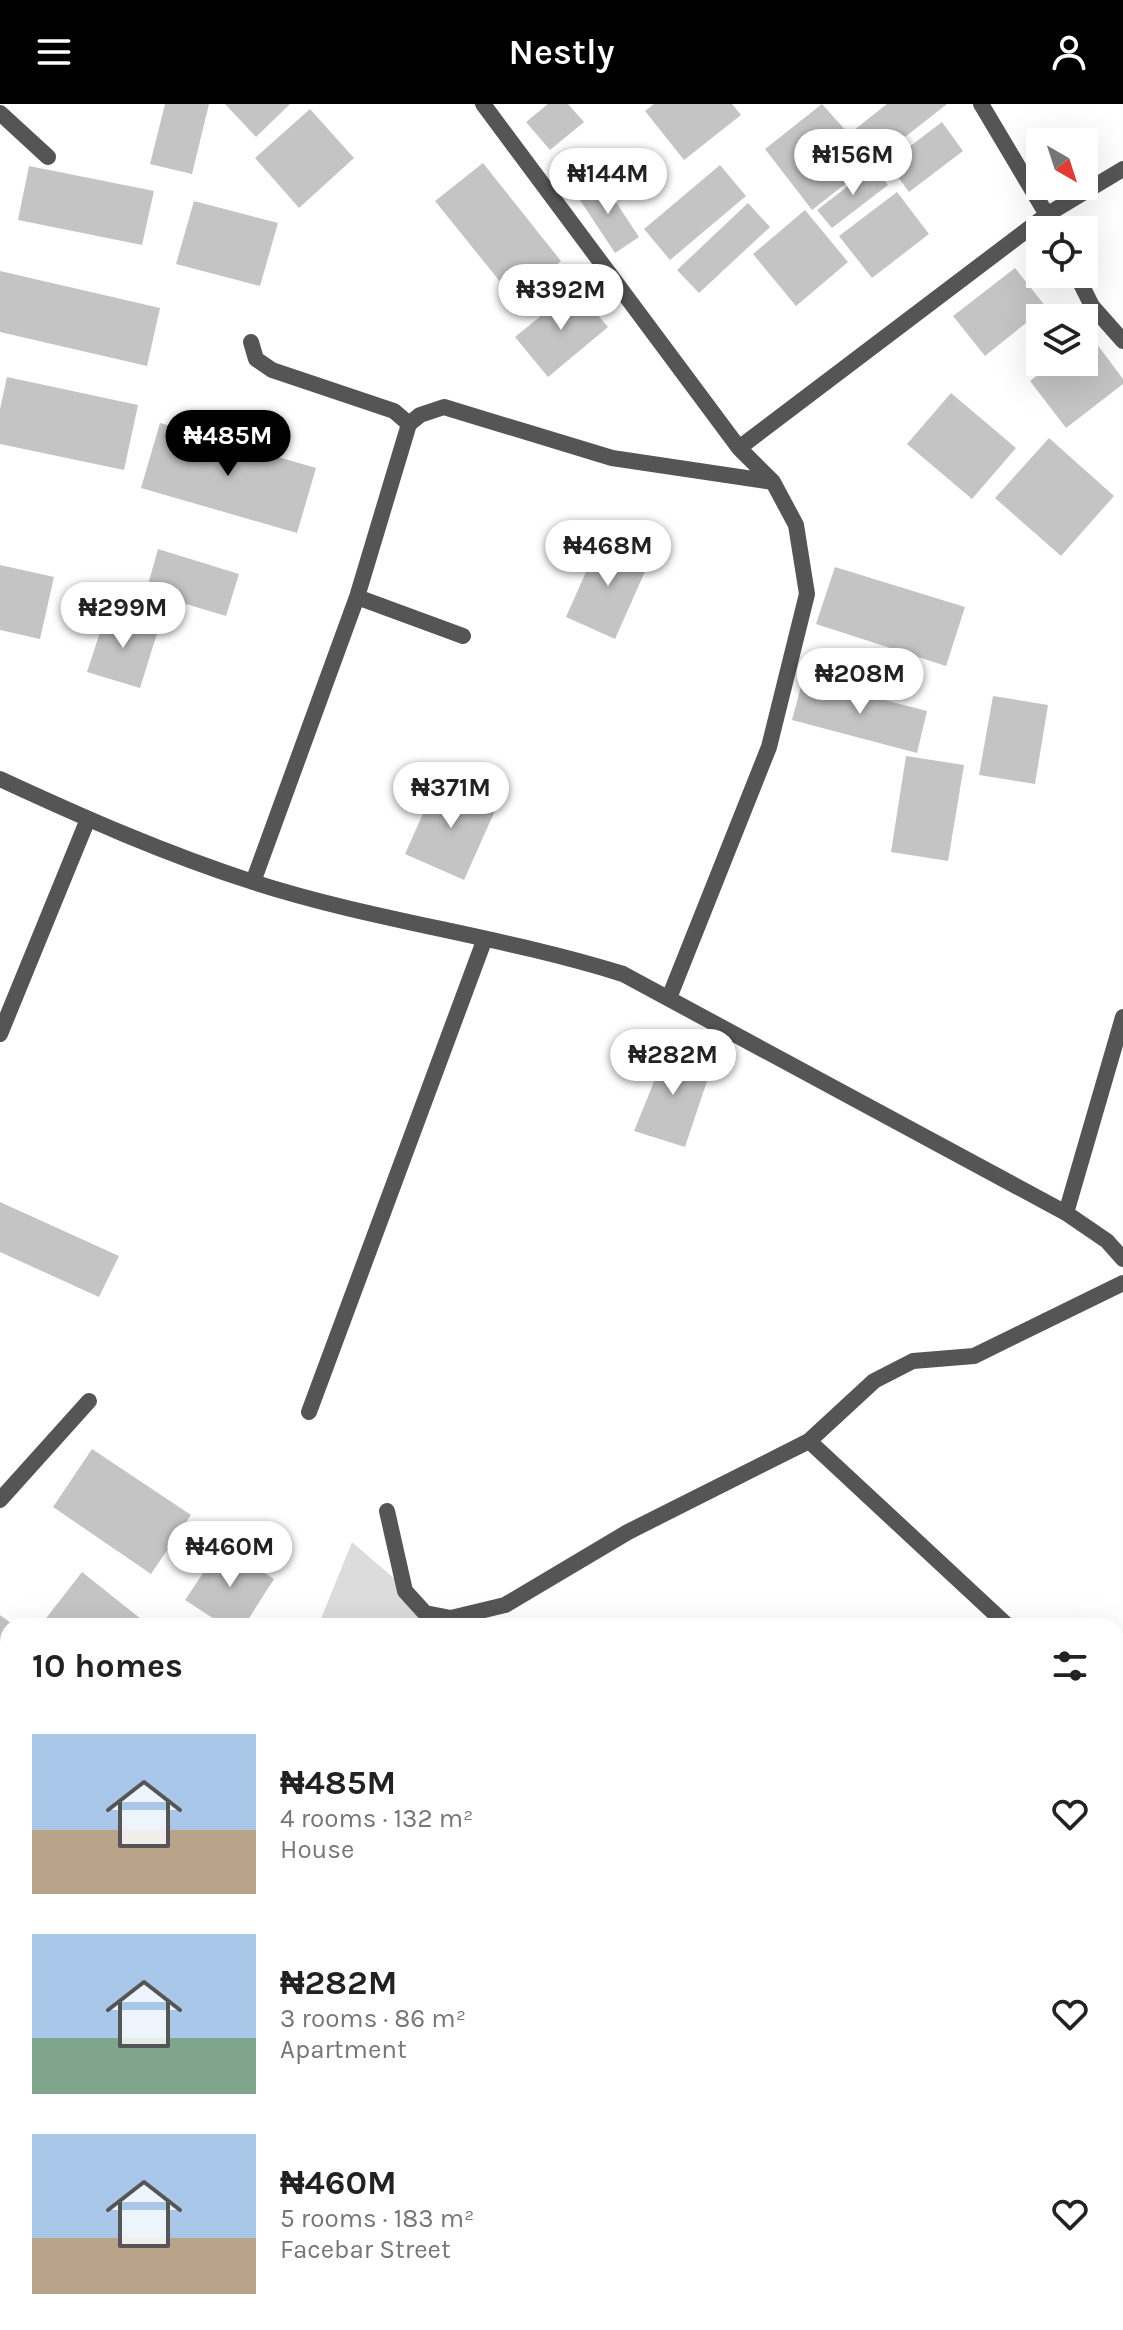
<!DOCTYPE html>
<html lang="en">
<head>
<meta charset="utf-8">
<style>
	:root { --surface:#fff; --page:#f2f2f2; --text:#222; --muted:#767676; --accent:#000 }
	body { margin:0; font-family:Karla,sans-serif; background:var(--page); color:var(--text); height:100vh; display:flex; flex-direction:column; font-size:30px; white-space:nowrap }
	* { box-sizing:border-box; margin:0 }
	p { font-size:26px; color:var(--muted) }
	.icon { flex:none; width:44px; height:44px; fill:none; stroke:currentColor; stroke-width:2; stroke-linecap:round; stroke-linejoin:round }
	.map { position:relative; flex:1; overflow:hidden }
	.side { position:absolute; left:0px; top:1514px; width:1124px; height:712px; display:flex; flex-direction:column; background:var(--surface); border-radius:24px 24px 0 0; box-shadow:0 8px 32px #0002 }
	.side>* { flex:none }
	.needle { width:52px; rotate:141deg }
	.buttons { position:absolute; left:1026px; top:24px; display:grid; gap:16px }
	.buttons a { display:grid; place-items:center; width:72px; height:72px; border-radius:0px; background:var(--surface); box-shadow:0 8px 32px #0002; font-size:40px }
	.price { position:absolute; translate:-50% -68px; padding:0 18px; border-radius:28px; background:#fff; color:#222; font-size:26px; line-height:52px; filter:drop-shadow(0 2px 4px #0008) }
	.price::after { content:''; position:absolute; left:50%; top:48px; width:24px; height:18px; margin-left:-12px; background:inherit; clip-path:polygon(0 0,100% 0,50% 100%) }
	.price.current { background:var(--accent); color:#fff }
	ul { padding:0; list-style:none }
	li { display:flex; align-items:center; gap:24px; height:200px; padding:0 32px }
	li span { display:grid; place-items:center; flex:none; width:224px; height:160px; border-radius:0px; color:#555 }
	li>.icon { margin-inline-start:auto }
	span .icon { width:96px; height:96px; fill:#fffc; stroke-width:1 }
	li b { font-size:34px }
	h2 { display:flex; justify-content:space-between; align-items:center; height:96px; padding:0 32px; font-size:34px }
	header { display:flex; justify-content:space-between; align-items:center; height:104px; padding:0 32px; background:var(--accent); color:#fff; font-size:36px; font-weight:600 }
	.map>svg:first-child { display:block }
</style>
</head>
<body>
<header><svg class="icon" aria-label="menu" viewBox="0 0 24 24"><path d="M4 6h16M4 12h16M4 18h16"/></svg>Nestly<svg class="icon" aria-label="person" viewBox="0 0 24 24"><circle cx="12" cy="8" r="4"/><path d="M4 21q1-7 8-7t8 7"/></svg></header>
<div class="map">
<svg width="1123" height="2226" viewBox="0 0 1123 2226">
	<rect width="100%" height="100%" fill="#fff"/>
	<path fill="#dcdcdc" d="M 352,1438 L 449,1522 L 318,1522 Z
		M 8,1975 L 8,2218 L 817,2218 L 820,2226 L 0,2226 L 0,1978 Z"/>
	<path fill="#c4c4c4" d="M 165,0 L 209,0 L 192,70 L 150,60 Z
		M 225,0 L 290,0 L 256,33 Z
		M 548,0 L 568,0 L 584,18 L 550,46 L 526,18 Z
		M 654,0 L 732,0 L 741,11 L 684,56 L 645,7 Z
		M 822,0 L 849,30 L 887,0 L 947,0 L 812,106 L 765,45 Z
		M 310,5 L 354,54 L 299,104 L 255,54 Z
		M 942,18 L 963,47 L 909,88 L 888,59 Z
		M 483,59 L 561,157 L 514,195 L 435,97 Z
		M 720,61 L 746,92 L 670,156 L 644,125 Z
		M 29,62 L 154,87 L 142,141 L 18,116 Z
		M 874,62 L 888,81 L 832,124 L 817,106 Z
		M 600,74 L 639,133 L 615,149 L 576,90 Z
		M 897,88 L 929,130 L 872,174 L 839,132 Z
		M 194,97 L 278,119 L 260,182 L 176,160 Z
		M 748,99 L 770,123 L 699,189 L 677,166 Z
		M 805,106 L 848,158 L 796,202 L 753,150 Z
		M 1015,164 L 1046,203 L 985,252 L 953,212 Z
		M 0,167 L 160,204 L 147,262 L 0,228 Z
		M 575,184 L 608,223 L 548,273 L 515,233 Z
		M 1090,231 L 1123,275 L 1123,280 L 1066,324 L 1030,277 L 1054,258 L 1084,258 L 1084,235 Z
		M 7,273 L 138,301 L 124,366 L 0,340 L 0,305 Z
		M 951,289 L 1016,344 L 972,395 L 907,340 Z
		M 160,319 L 316,364 L 297,429 L 141,384 Z
		M 1049,334 L 1114,392 L 1061,452 L 995,394 Z
		M 602,432 L 651,454 L 615,535 L 566,513 Z
		M 158,445 L 239,470 L 226,512 L 146,488 Z
		M 0,461 L 54,473 L 40,535 L 0,526 Z
		M 835,463 L 965,503 L 946,562 L 816,520 Z
		M 107,507 L 159,523 L 140,584 L 87,568 Z
		M 803,575 L 927,607 L 917,649 L 792,616 Z
		M 993,592 L 1048,601 L 1035,680 L 979,671 Z
		M 906,652 L 964,661 L 948,757 L 891,748 Z
		M 438,676 L 497,702 L 464,776 L 405,750 Z
		M 675,926 L 691,931 L 680,957 L 708,974 L 685,1043 L 634,1027 Z
		M 0,1098 L 119,1152 L 99,1193 L 0,1148 Z
		M 92,1345 L 191,1411 L 151,1470 L 53,1403 Z
		M 222,1441 L 274,1475 L 244,1522 L 225,1522 L 185,1496 Z
		M 82,1468 L 141,1515 L 136,1522 L 40,1522 Z
		M 0,1511 L 15,1522 L 8,1522 L 8,1555 L 0,1566 Z
		M 1116,1701 L 1123,1713 L 1123,1729 L 1116,1734 Z
		M 0,1707 L 8,1712 L 8,1747 L 0,1760 Z
		M 1116,1974 L 1123,1987 L 1123,2032 L 1116,2036 Z
		M 683,2218 L 734,2218 L 738,2226 L 688,2226 Z"/>
	<g fill="none" stroke-linecap="round" stroke-linejoin="round">
		<path stroke="#555" stroke-width="16" d="M 483,0 L 739,344 L 773,378 L 796,421 L 807,490 L 769,643 L 669,894
			M 981,0 L 1056,126
			M 0,9 L 48,53
			M 1076,170 L 1092,202 L 1123,237
			M 251,238 L 256,255 L 272,266 L 394,307 L 409,320
			M 739,344 L 1048,110 L 1123,65
			M 357,493 L 463,532
			M 0,675 C 82,713 166,750 253,778 C 374,817 502,832 623,870 L 1066,1109 L 1107,1137 L 1123,1155
			M 253,778 L 357,493 L 409,320 L 420,311 L 444,303 L 612,354 L 773,378
			M 0,930 L 88,715
			M 1066,1109 L 1123,913
			M 309,1308 L 484,837
			M 809,1337 L 1008,1522
			M 0,1396 L 89,1297
			M 387,1407 L 405,1487 L 425,1509 L 451,1514 L 505,1501 L 628,1428 L 809,1337 L 874,1277 L 913,1257 L 974,1252 L 1123,1179
			M 0,1619 L 8,1624
			M 1116,1626 L 1123,1633
			M 1116,2106 L 1123,2101"/>
	</g>
</svg>
<div class="buttons">
<a><svg class="needle" viewBox="-14 -14 28 28"><path d="M0-13l5 13h-10z" fill="#e53935"/><path d="M0 13l5-13h-10z" fill="#767676"/></svg></a>
<a><svg class="icon" aria-label="locate" viewBox="0 0 24 24"><circle cx="12" cy="12" r="6"/><path d="M12 2v4M12 18v4M2 12h4M18 12h4"/></svg></a>
<a><svg class="icon" aria-label="layers" viewBox="0 0 24 24"><path d="M12 4l9 5-9 5-9-5zM3 14l9 5 9-5"/></svg></a>
</div>
<b class="price" style="left:853px;top:93px">₦156M</b>
<b class="price" style="left:608px;top:112px">₦144M</b>
<b class="price" style="left:561px;top:228px">₦392M</b>
<b class="price current" style="left:228px;top:374px">₦485M</b>
<b class="price" style="left:608px;top:484px">₦468M</b>
<b class="price" style="left:123px;top:546px">₦299M</b>
<b class="price" style="left:860px;top:612px">₦208M</b>
<b class="price" style="left:451px;top:726px">₦371M</b>
<b class="price" style="left:673px;top:993px">₦282M</b>
<b class="price" style="left:230px;top:1485px">₦460M</b>
<section class="side">
<h2>10 homes<svg class="icon" aria-label="filters" viewBox="0 0 24 24"><path d="M4 7h16M4 17h16"/><circle cx="9" cy="7" r="2"/><circle cx="15" cy="17" r="2"/></svg></h2>
<ul>
<li><span style="background:linear-gradient(#a9c7e8 60%,#b9a48a 0)"><svg class="icon" aria-label="home" viewBox="0 0 24 24"><path d="M3 11l9-7 9 7M6 9v11h12V9"/></svg></span><div><b>₦485M</b><p>4 rooms · 132 m²</p><p>House</p></div><svg class="icon" aria-label="heart" viewBox="0 0 24 24"><path d="M12 20l-8-8c-3-5 5-10 8-4 3-6 11-1 8 4z"/></svg></li>
<li><span style="background:linear-gradient(#a9c7e8 65%,#7fa58c 0)"><svg class="icon" aria-label="home" viewBox="0 0 24 24"><path d="M3 11l9-7 9 7M6 9v11h12V9"/></svg></span><div><b>₦282M</b><p>3 rooms · 86 m²</p><p>Apartment</p></div><svg class="icon" aria-label="heart" viewBox="0 0 24 24"><path d="M12 20l-8-8c-3-5 5-10 8-4 3-6 11-1 8 4z"/></svg></li>
<li><span style="background:linear-gradient(#a9c7e8 65%,#b9a48a 0)"><svg class="icon" aria-label="home" viewBox="0 0 24 24"><path d="M3 11l9-7 9 7M6 9v11h12V9"/></svg></span><div><b>₦460M</b><p>5 rooms · 183 m²</p><p>Facebar Street</p></div><svg class="icon" aria-label="heart" viewBox="0 0 24 24"><path d="M12 20l-8-8c-3-5 5-10 8-4 3-6 11-1 8 4z"/></svg></li>
</ul>
</section>
</div>
</body>
</html>
